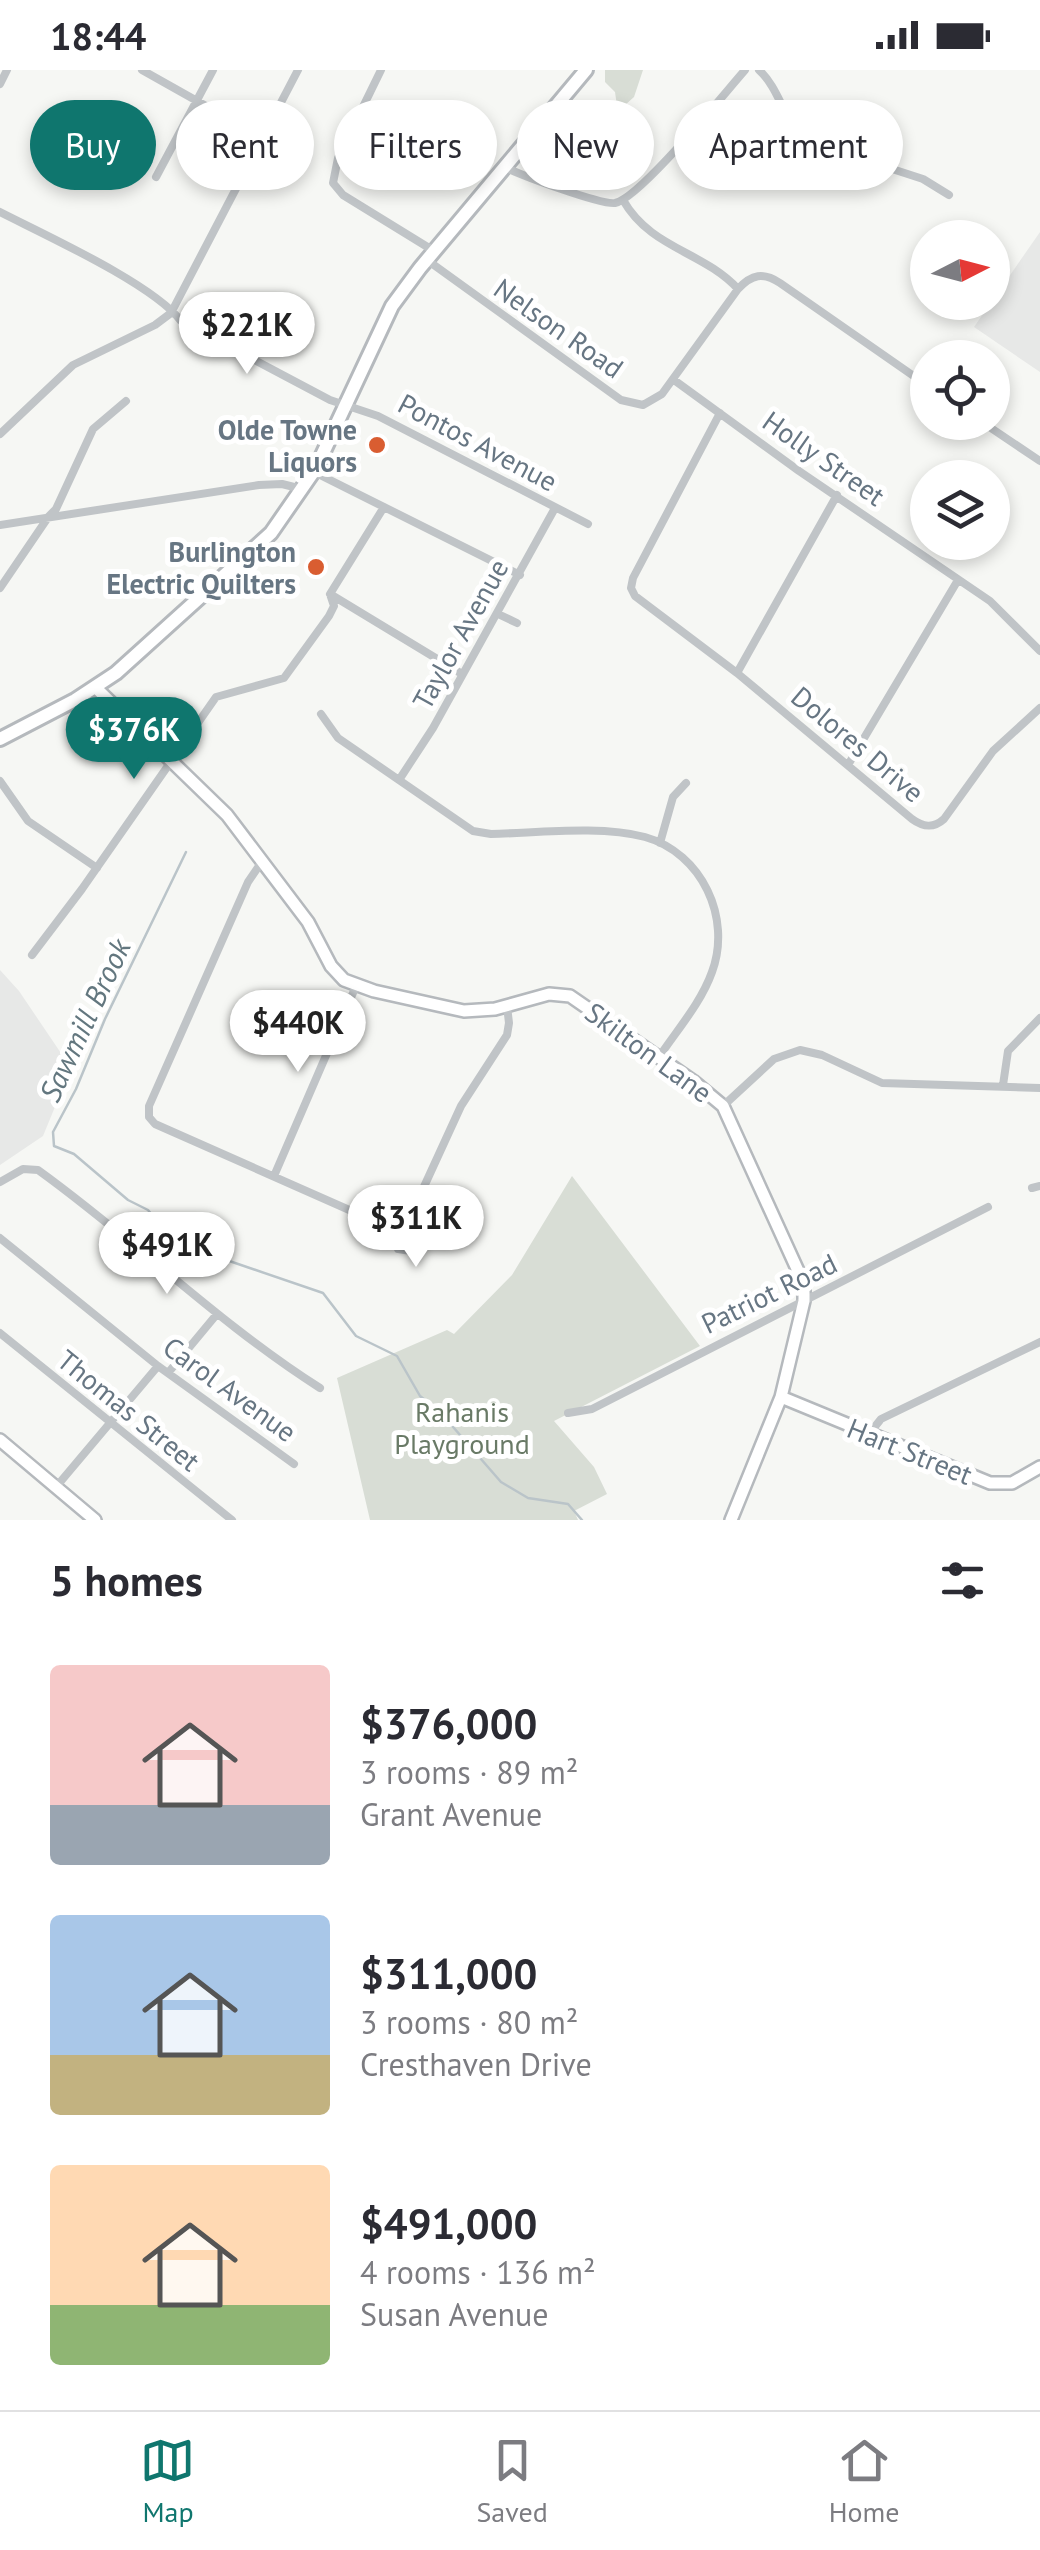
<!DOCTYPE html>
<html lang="en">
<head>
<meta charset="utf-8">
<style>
	:root { --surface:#fff; --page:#f7f7f7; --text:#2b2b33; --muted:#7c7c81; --line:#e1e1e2; --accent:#0f766e }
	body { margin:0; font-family:"PT Sans",sans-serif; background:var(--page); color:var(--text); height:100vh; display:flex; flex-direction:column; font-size:38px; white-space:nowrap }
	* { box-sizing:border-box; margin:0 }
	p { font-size:32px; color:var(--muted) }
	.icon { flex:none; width:55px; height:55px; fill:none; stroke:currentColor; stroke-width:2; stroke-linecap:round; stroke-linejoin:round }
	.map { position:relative; height:1450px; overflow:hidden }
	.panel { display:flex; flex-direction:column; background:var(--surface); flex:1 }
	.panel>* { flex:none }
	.top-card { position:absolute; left:30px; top:30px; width:980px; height:90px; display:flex; gap:20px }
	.needle { width:65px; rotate:84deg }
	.controls { position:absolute; left:910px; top:150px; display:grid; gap:20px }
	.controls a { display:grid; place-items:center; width:100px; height:100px; border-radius:50%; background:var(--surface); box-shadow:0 5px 15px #0003; font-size:50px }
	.price { position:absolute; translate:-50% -85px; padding:0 22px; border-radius:35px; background:#fff; color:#222; font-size:32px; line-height:65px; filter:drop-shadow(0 2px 5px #0008) }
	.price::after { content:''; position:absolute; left:50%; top:60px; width:30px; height:22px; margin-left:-15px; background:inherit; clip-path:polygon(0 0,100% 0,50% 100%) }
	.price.selected { background:var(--accent); color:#fff }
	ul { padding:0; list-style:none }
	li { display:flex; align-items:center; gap:30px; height:250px; padding:0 50px }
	li span { display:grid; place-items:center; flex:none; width:280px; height:200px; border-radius:10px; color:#555 }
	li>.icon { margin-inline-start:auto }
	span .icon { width:120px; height:120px; fill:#fffc; stroke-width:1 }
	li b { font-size:42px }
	h2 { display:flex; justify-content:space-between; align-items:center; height:120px; padding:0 50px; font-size:42px }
	.tag { padding:0 35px; border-radius:45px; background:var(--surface); box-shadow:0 5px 15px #0003; font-size:35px; line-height:90px }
	.tag.selected { background:var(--accent); color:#fff }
	.status { display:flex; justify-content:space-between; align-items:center; height:70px; padding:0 50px; background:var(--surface); direction:ltr }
	.status svg { height:28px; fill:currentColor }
	.menu { display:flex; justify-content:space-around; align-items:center; height:140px; border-top:2px solid var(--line); background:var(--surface); font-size:28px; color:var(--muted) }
	.menu a { display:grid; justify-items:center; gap:5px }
	.menu .selected { color:var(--accent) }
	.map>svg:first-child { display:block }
</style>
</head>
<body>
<div class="status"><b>18:44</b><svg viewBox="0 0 49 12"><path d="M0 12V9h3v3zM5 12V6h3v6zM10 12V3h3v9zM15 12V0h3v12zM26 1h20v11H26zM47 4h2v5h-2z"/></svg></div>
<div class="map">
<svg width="1040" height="1450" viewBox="0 0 1040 1450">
	<rect width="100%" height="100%" fill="#f6f7f4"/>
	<path fill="#e7e8e7" d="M 1040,162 L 1040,302 L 974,257 Z
		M 0,900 L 19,921 L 71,998 L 43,1066 L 0,1095 Z"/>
	<path fill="#d8ddd5" d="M 605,0 L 643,0 L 634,27 L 624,36 L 617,36 L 615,22 L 605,12 Z
		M 572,1106 L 700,1276 L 554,1351 L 594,1397 L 607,1424 L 574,1441 L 578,1450 L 370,1450 L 337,1308 L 447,1260 L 454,1264 L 512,1205 Z"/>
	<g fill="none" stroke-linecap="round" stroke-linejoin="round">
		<path stroke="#bac4c9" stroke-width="2.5" d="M 186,782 L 105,949 L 76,1019 L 53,1062 L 54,1076 L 74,1084 L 128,1130 L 148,1140 L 163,1159 L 203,1182 L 323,1223 L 356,1266 L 397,1286 L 420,1326 L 440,1342 L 501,1412 L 528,1428 L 568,1434 L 582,1450"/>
		<defs>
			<path id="secondary" d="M 95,617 L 227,745 L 308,852 L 331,896 L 344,910 L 374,921 L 464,941 L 495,939 L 549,924 L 570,926 L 693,1011 L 723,1036 L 804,1214 L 804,1231 L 781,1327 L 731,1450
				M 781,1327 L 990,1413 L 1012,1413 L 1040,1397
				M 0,1370 L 95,1450"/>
			<path id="primary" d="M 0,669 L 75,630 L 116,603 L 271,463 L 316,398 L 392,236 L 420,198 L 586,0"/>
		</defs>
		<use href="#secondary" stroke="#b5b9bd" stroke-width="16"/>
		<use href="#primary" stroke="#b5b9bd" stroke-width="18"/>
		<path stroke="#c0c4c7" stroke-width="8" d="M 142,0 L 263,68
			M 381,0 L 338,88 L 333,113 L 343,125 L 434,181
			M 759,0 C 780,19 784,52 806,71 L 923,109 L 949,125
			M 0,14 L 7,0
			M 505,97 C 520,105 601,135 615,133 C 640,128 723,25 745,0
			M 156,107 L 213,0
			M 623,130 C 651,179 703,181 738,219
			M 0,142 C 45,165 153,214 181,251 L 330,330 L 378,346 L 588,454
			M 427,190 L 621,330 L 643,335 L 662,324 L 738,219 C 752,204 763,202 780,213 L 928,316
			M 674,310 L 799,401 L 990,531 L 1040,581
			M 720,343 L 633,508 L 631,518 L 635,526 L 737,603 L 912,749 C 923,757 933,759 944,749 L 993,681 L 1040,638
			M 982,352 L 1040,391
			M 0,364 L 73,295 L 155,255 L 171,243 L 298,0
			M 314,402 L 520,505
			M 0,455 L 259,415 L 282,414 L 302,419
			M 0,518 L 49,446 L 56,439 L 93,359 L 126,331
			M 330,524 L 462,604
			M 498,544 L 517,553
			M 737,603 L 837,425
			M 321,644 L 338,668 L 473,761 L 491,764 C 537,763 600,755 645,767 C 702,783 732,848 712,902 C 701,933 677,960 659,987
			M 848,695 L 958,510
			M 399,710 L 433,658 L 555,438
			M 0,711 L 28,751 L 97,798
			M 660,773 L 673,727 L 686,713
			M 263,790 L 248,812 L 149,1036 L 149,1047 L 155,1054 L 390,1158 L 401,1159 L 411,1145 L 461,1036 L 507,965 L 509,953 L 507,936
			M 32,885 L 82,819 L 216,627 L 284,608 L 329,546 L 334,536 L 330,524 L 384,437
			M 1003,1015 L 1008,981 L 1040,948
			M 723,1036 L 774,989 L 800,980 L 822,985 L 882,1013 L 1040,1018
			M 274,1106 L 356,916
			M 0,1112 L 23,1099 L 38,1100 C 134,1169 219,1254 320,1318
			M 1032,1118 L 1040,1116
			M 396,1160 L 398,1179 L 411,1181 L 416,1171 L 406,1155
			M 0,1168 L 158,1296 L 294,1394
			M 0,1263 L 232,1450
			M 168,1303 L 217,1244
			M 568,1343 L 592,1339 L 988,1137
			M 869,1364 L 881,1349 L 1040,1272
			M 56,1417 L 158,1296"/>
		<use href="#secondary" stroke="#fff" stroke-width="11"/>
		<use href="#primary" stroke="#fff" stroke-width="12"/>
	</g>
	<g fill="#d95d31" stroke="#fff" stroke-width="4">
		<circle cx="377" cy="375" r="10"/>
		<circle cx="316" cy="497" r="10"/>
	</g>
	<g text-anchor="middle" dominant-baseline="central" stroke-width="10" stroke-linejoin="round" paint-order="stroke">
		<g font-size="28" fill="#677683" stroke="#fff">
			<text transform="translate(559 258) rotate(35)">Nelson Road</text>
			<text transform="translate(478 372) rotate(28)">Pontos Avenue</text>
			<text transform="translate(824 388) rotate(35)">Holly Street</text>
			<text transform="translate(460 564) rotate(-61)">Taylor Avenue</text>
			<text transform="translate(858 674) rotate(40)">Dolores Drive</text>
			<text transform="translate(649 982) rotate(36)">Skilton Lane</text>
			<text transform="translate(769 1223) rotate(-26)">Patriot Road</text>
			<text transform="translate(230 1319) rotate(36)">Carol Avenue</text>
			<text transform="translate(129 1340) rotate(39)">Thomas Street</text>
			<text transform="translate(910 1381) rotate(22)">Hart Street</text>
		</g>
		<g font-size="28" font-weight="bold" fill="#677683" stroke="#fff" text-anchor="end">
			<text x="357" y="359">Olde Towne<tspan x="357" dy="32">Liquors</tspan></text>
			<text x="296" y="481">Burlington<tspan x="296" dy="32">Electric Quilters</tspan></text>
		</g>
		<g font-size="28" fill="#697a66" stroke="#fff">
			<text x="462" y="1341">Rahanis<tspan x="462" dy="32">Playground</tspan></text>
		</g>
		<g font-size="30" font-style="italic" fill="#63777f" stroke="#fff">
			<text transform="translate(84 950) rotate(-65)">Sawmill Brook</text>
		</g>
	</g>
</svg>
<div class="controls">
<a><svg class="needle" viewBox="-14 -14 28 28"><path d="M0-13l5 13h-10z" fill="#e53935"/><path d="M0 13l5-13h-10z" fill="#7c7c81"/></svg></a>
<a><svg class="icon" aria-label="locate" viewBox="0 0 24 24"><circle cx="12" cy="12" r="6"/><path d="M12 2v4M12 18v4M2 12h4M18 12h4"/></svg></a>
<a><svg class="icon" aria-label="layers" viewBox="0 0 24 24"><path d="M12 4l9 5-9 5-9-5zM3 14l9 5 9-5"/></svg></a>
</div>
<b class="price" style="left:247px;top:307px">$221K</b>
<b class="price selected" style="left:134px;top:712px">$376K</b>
<b class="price" style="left:298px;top:1005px">$440K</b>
<b class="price" style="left:416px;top:1200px">$311K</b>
<b class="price" style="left:167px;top:1227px">$491K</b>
<div class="top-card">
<a class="tag selected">Buy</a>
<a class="tag">Rent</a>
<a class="tag">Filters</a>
<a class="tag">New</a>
<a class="tag">Apartment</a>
</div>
</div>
<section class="panel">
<h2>5 homes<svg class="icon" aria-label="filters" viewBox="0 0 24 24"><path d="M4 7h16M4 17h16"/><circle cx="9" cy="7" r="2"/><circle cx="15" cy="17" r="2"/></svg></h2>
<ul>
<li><span style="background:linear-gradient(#f6c9c9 70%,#9aa5b1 0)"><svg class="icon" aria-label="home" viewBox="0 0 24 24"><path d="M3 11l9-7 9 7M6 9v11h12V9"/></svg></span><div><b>$376,000</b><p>3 rooms · 89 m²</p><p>Grant Avenue</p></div></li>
<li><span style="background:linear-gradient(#a9c7e8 70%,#c2b280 0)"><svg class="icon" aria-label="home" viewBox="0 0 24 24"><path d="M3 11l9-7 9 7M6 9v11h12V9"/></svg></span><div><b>$311,000</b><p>3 rooms · 80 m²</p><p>Cresthaven Drive</p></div></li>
<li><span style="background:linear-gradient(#ffd9b3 70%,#8fb573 0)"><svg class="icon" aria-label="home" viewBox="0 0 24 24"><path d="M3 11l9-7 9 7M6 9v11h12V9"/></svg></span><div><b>$491,000</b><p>4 rooms · 136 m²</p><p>Susan Avenue</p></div></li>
</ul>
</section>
<nav class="menu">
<a class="selected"><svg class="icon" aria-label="map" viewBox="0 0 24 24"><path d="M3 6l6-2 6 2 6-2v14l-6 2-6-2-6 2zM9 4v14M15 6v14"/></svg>Map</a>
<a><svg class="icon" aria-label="saved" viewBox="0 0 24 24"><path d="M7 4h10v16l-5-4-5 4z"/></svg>Saved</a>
<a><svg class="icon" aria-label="home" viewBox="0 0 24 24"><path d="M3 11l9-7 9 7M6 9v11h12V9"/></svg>Home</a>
</nav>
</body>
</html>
